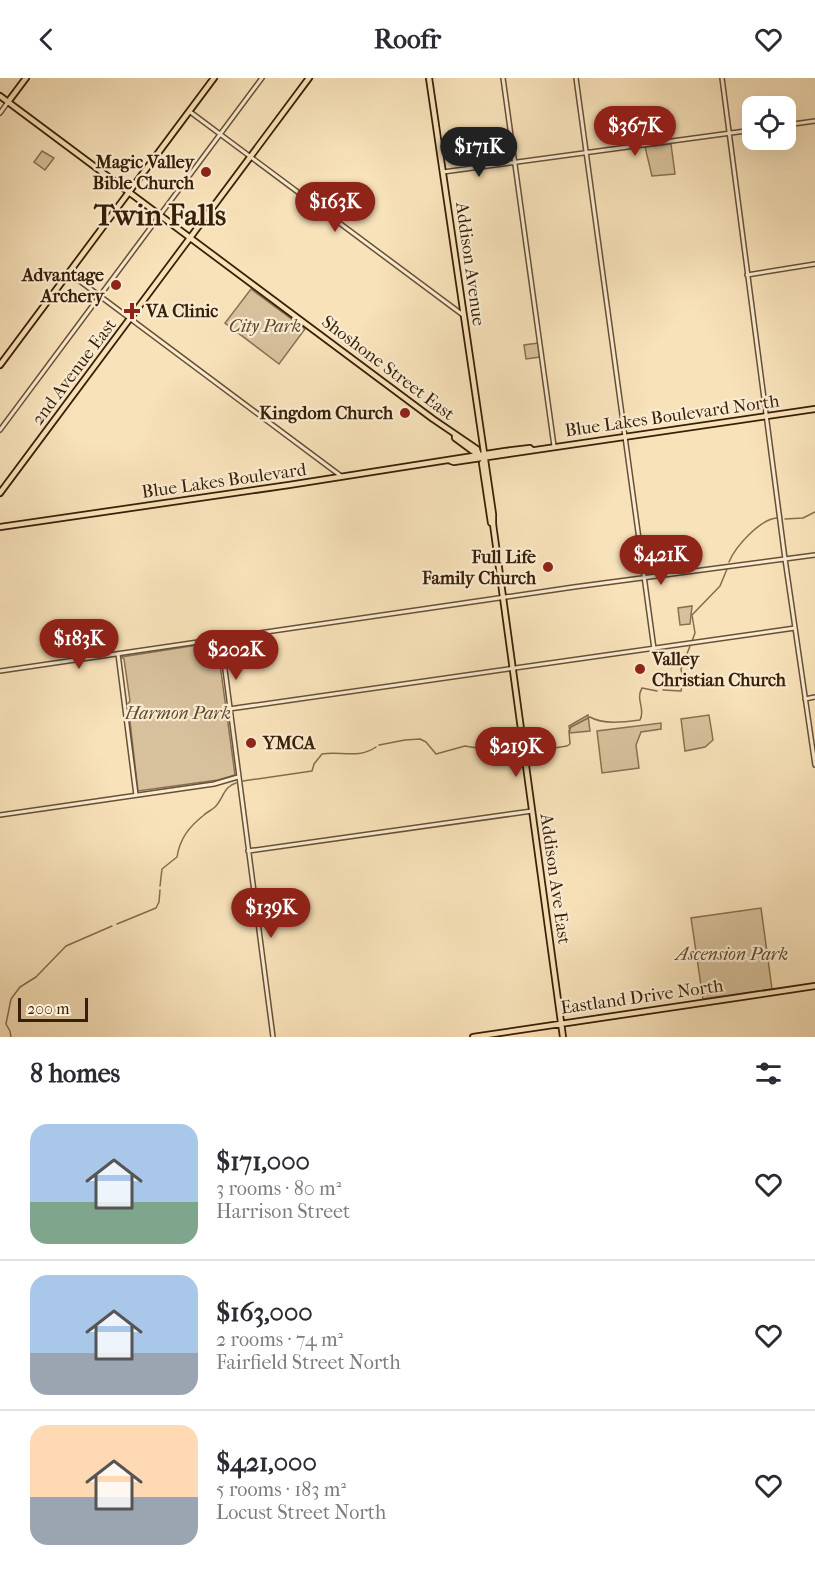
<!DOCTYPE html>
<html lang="en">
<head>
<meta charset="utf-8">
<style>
	:root { --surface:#fff; --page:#f7f7f7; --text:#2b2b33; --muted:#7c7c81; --line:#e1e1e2; --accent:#8f2418 }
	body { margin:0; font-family:"IM FELL French Canon",serif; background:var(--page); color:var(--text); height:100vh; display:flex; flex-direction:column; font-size:22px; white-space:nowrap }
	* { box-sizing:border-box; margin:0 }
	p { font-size:20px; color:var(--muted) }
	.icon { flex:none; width:33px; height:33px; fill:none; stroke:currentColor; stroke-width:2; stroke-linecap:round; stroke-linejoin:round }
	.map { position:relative; height:959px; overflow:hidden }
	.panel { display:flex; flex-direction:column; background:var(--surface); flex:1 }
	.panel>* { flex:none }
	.tools { position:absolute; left:742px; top:18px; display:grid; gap:12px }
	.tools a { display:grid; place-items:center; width:54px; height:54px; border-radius:12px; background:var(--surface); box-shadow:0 6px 24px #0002; font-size:30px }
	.scale { position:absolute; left:18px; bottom:15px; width:70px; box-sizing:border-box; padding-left:6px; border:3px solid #381f07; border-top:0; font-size:16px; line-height:21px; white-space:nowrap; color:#381f07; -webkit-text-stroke:4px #faecd2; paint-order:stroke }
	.price { position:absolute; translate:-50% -51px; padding:0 14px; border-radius:21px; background:var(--accent); color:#fff; font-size:20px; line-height:39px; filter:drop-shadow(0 2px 3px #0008) }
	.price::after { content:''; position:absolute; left:50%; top:36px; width:18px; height:14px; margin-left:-9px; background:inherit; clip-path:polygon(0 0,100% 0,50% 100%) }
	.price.on { background:#222; color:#fff }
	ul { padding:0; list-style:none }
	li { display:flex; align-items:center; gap:18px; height:150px; padding:0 30px }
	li+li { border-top:2px solid var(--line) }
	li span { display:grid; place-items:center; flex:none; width:168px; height:120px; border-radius:18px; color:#555 }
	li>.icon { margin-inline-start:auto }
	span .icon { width:72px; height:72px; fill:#fffc; stroke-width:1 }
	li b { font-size:26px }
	h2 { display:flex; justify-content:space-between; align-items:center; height:72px; padding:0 30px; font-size:26px }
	header { display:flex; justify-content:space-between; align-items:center; height:78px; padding:0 30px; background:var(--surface); font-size:27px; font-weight:700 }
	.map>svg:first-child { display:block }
</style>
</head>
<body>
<header><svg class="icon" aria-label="back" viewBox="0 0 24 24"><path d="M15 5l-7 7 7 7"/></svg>Roofr<svg class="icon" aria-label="heart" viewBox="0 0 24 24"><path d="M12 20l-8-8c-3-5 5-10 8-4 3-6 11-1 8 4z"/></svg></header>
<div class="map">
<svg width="815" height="959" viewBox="0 0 815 959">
	<rect width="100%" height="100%" fill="#f8e2ba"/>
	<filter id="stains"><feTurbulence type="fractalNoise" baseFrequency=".00333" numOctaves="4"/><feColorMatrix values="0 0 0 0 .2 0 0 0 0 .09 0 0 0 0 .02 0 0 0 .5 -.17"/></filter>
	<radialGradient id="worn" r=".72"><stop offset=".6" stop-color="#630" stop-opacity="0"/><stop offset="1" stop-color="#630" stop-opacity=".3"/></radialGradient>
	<path fill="#d7c19c" stroke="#887052" stroke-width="1.5" d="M 671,66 L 675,96 L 652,98 L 645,69 Z
		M 42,73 L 54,80 L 45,92 L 34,84 Z
		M 251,211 L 305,251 L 279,286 L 225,245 Z
		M 538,265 L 540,279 L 526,281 L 524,267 Z
		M 692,528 L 690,546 L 680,547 L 678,530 Z
		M 217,564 L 235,697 L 218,702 L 138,713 L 128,626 L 130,623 L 124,581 L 121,579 Z
		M 588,637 L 590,653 L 570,655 L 569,648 Z
		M 709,637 L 713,662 L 705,669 L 685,673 L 681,641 Z
		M 661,645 L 661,651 L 641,654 L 636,667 L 639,690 L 602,695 L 597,653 Z
		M 761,830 L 772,911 L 703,921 L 691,840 Z"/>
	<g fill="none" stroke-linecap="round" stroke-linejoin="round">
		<path stroke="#846c4e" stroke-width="1.5" d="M 785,441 L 803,440 L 815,434
			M 729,484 C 735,469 760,441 777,440
			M 692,563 L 695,555 L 692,537 L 720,508 L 727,491
			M 663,612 L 681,613 L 683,602 L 681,591 L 690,568
			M 379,667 L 405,662 L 420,661 L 426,664 L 436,676 L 465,668 L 483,671 L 507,668 L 520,671
			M 535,673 L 567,668 L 570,666 L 569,653 L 571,649 L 590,639 C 603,647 625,644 640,642 C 646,631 635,622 642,610 L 657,613
			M 243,703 L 312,693 L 314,686 L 322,676 C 340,673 359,681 376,669
			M 160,808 L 162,791 L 177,779 C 180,760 189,749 204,737 C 207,734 212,732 215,729 C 223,721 224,708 236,705
			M 117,846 L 156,830 L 159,824 L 160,812
			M 11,959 L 10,953 L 6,946 L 11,921 L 20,909 L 36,899 L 66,868 L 112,848"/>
		<defs>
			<path id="minor" d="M 503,0 L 554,368
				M 576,0 L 654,571
				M 722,0 L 785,481 L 815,687
				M 189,33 L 463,237
				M 0,35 L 8,24
				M 786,47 L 815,43
				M 443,94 L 753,52
				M 69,195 L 341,398
				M 747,197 L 815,186
				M 0,352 L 262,0
				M 221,561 L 273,959
				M 118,576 L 136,717
				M 0,593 L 574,509 L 815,477
				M 805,621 L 815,619
				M 229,631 L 795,550
				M 0,737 L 214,706 L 238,699
				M 248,773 L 532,733"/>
			<path id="major" d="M 429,0 L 493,436 L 493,446 L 563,959
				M 0,18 L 433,341 L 477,371 L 477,373
				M 8,24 L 26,0
				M 0,287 L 214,0
				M 455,357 L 455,360 L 474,374 L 478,374
				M 451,383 L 454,384 L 815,331
				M 484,383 L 482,385 L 491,445 L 493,446
				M 0,415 L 309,0
				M 0,449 L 289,407 L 505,373 L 530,370 L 532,372
				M 473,959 L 815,908"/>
		</defs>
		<use href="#minor" stroke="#685034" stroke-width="6"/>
		<use href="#major" stroke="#381f07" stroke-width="8"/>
		<use href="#minor" stroke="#faecd2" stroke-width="3"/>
		<use href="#major" stroke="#f8e2ba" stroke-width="4.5"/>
	</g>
	<g fill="#8f2418" stroke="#faecd2" stroke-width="2">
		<circle cx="206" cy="94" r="6"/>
		<circle cx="116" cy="207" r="6"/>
		<path d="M129 224h6v6h6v6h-6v6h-6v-6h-6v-6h6z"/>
		<circle cx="405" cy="335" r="6"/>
		<circle cx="548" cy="489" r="6"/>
		<circle cx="640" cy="591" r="6"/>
		<circle cx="251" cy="665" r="6"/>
	</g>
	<g text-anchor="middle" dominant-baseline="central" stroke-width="4.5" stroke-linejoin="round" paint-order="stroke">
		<g font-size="18" font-weight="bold" fill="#381f07" stroke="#faecd2" text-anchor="end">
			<text x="194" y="84">Magic Valley<tspan x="194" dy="21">Bible Church</tspan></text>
			<text x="104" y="197">Advantage<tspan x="104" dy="21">Archery</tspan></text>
			<text x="146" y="233" text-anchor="start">VA Clinic</text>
			<text x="393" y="335">Kingdom Church</text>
			<text x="536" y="479">Full Life<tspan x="536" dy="21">Family Church</tspan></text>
			<text x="652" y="581" text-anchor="start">Valley<tspan x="652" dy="21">Christian Church</tspan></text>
			<text x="263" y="665" text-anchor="start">YMCA</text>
		</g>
		<g font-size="18" fill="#381f07" stroke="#faecd2">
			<text transform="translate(470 186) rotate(82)">Addison Avenue</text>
			<text transform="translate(388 290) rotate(37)">Shoshone Street East</text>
			<text transform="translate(74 294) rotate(-53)">2nd Avenue East</text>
			<text transform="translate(672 338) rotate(-8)">Blue Lakes Boulevard North</text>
			<text transform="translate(224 403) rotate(-8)">Blue Lakes Boulevard</text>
			<text transform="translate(555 801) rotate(82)">Addison Ave East</text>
			<text transform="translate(642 919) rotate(-8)">Eastland Drive North</text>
		</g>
		<g font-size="18" font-style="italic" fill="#60482c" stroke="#faecd2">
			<text x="265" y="248">City Park</text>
			<text x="178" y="635">Harmon Park</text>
			<text x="732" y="876">Ascension Park</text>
		</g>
		<g font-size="30" font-weight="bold" fill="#381f07" stroke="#faecd2">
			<text x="160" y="137">Twin Falls</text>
		</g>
	</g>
	<rect width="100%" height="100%" filter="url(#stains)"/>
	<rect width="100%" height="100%" fill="url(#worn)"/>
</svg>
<div class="tools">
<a><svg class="icon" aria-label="locate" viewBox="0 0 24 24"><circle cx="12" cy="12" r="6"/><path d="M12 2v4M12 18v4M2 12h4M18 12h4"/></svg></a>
</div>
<div class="scale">200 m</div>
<b class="price" style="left:635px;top:79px">$367K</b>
<b class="price on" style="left:479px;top:100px">$171K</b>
<b class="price" style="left:335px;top:155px">$163K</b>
<b class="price" style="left:661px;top:508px">$421K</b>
<b class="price" style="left:79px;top:592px">$183K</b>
<b class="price" style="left:236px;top:603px">$202K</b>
<b class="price" style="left:516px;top:700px">$219K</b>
<b class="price" style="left:271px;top:861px">$139K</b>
</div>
<section class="panel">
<h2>8 homes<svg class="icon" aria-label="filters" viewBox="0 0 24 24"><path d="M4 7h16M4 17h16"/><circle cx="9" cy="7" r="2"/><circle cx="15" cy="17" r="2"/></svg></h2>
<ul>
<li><span style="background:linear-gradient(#a9c7e8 65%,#7fa58c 0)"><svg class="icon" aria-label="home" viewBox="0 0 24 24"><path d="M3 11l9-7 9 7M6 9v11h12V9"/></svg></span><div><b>$171,000</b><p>3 rooms · 80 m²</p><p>Harrison Street</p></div><svg class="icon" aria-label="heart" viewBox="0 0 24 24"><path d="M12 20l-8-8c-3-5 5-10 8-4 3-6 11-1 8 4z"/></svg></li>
<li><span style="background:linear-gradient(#a9c7e8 65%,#9aa5b1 0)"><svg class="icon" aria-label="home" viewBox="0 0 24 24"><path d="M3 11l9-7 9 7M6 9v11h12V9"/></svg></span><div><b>$163,000</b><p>2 rooms · 74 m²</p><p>Fairfield Street North</p></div><svg class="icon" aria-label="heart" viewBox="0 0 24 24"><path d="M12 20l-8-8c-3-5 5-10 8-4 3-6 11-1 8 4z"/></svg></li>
<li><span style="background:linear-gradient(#ffd9b3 60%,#9aa5b1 0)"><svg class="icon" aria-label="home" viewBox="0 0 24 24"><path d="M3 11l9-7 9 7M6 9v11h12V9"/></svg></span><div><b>$421,000</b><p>5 rooms · 183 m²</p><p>Locust Street North</p></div><svg class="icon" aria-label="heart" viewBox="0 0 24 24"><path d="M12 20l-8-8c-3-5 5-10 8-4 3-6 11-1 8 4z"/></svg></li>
</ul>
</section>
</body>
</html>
